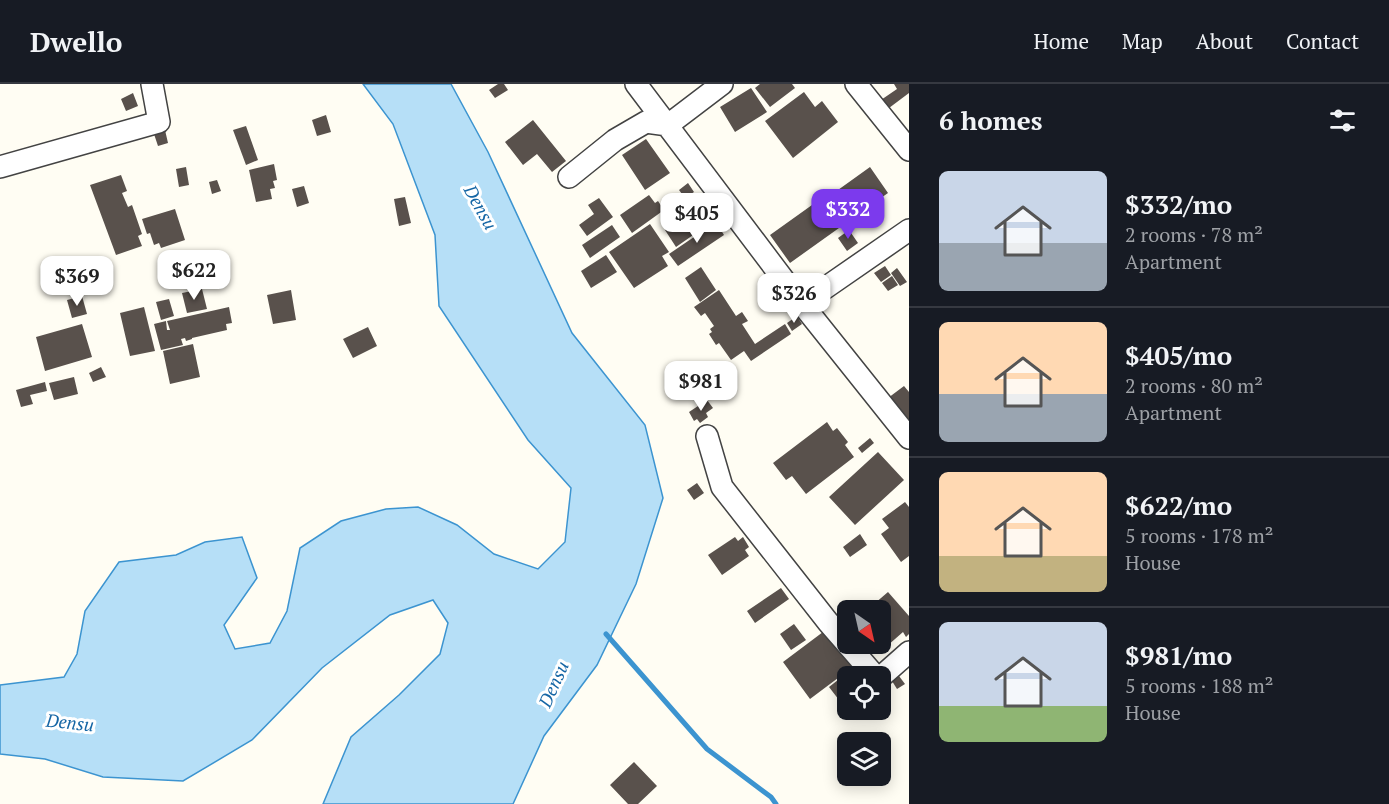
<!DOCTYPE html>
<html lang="en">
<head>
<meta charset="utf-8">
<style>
	:root { --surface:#171b24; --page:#20242c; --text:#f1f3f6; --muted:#9ea1a6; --line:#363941; --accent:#7c3aed }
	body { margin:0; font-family:"PT Serif",serif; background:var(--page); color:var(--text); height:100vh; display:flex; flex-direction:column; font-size:22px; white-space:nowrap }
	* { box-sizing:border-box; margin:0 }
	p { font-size:20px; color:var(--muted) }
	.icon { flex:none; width:33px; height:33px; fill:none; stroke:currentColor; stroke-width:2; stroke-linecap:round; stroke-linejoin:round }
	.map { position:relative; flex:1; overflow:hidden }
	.details { display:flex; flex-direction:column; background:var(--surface); width:480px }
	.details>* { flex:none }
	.needle { width:39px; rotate:146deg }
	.controls { position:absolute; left:837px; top:516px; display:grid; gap:12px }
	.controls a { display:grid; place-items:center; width:54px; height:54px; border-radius:9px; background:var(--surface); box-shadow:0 3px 15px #0003; font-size:30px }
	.price { position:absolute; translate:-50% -51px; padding:0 14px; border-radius:12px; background:#fff; color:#222; font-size:20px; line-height:39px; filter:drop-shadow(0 2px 3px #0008) }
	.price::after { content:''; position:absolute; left:50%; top:36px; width:18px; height:14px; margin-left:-9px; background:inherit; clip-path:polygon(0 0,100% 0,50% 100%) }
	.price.on { background:var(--accent); color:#fff }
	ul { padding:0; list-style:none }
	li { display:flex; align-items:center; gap:18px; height:150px; padding:0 30px }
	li+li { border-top:2px solid var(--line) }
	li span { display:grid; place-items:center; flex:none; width:168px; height:120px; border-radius:9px; color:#555 }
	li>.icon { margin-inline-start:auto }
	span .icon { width:72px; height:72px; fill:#fffc; stroke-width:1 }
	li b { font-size:26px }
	h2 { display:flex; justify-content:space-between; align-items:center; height:72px; padding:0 30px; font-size:26px }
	header { display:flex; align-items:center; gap:36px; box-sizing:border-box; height:84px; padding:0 30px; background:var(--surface); border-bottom:2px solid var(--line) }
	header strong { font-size:28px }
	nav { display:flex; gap:33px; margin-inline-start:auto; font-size:21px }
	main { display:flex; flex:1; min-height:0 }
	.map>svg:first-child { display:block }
</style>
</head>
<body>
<header>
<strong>Dwello</strong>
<nav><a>Home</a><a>Map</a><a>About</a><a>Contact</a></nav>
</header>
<main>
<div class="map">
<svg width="909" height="720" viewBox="0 0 909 720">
	<rect width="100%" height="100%" fill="#fffdf3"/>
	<path fill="#b6dff7" stroke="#3c94d0" stroke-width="1.5" d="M 363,0 L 451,0 L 488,68 L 572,249 L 645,341 L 663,414 L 636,500 L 597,581 L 544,652 L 513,720 L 323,720 L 351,653 L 399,611 L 440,570 L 448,539 L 433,516 L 390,531 L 322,584 L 252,656 L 183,697 L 103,693 L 45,675 L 0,670 L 0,601 L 64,593 L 77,570 L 85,527 L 119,478 L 176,471 L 205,458 L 242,453 L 257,494 L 224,541 L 235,565 L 270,559 L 287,527 L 300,464 L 341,437 L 386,425 L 418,423 L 457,441 L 494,470 L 538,485 L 565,458 L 571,404 L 528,356 L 439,222 L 435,151 L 393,40 Z"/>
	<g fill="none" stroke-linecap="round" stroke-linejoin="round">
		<path stroke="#3c94d0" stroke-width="5" d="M 606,550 L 707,665 L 771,713 L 776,720"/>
	</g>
	<path fill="#59514c" d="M 498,0 L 504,0 L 508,6 L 495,14 L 489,6 Z
		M 760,0 L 792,0 L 795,4 L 770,23 L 755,4 Z
		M 894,0 L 909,0 L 909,9 L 885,27 L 878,18 L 897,5 Z
		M 751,4 L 767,28 L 735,48 L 720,23 Z
		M 804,8 L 815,23 L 822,17 L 838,38 L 793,74 L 765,37 Z
		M 133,9 L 138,22 L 126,27 L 121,15 Z
		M 326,31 L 331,48 L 317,52 L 312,36 Z
		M 533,36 L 566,77 L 552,88 L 537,70 L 523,81 L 505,58 Z
		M 246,42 L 258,76 L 246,81 L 233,46 Z
		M 165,46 L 168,59 L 158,62 L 154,50 Z
		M 646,55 L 670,89 L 645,106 L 622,71 Z
		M 274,80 L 277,96 L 273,97 L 275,104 L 270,105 L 272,115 L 256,118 L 249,86 Z
		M 186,83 L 189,101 L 179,103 L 176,85 Z
		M 870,83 L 888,109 L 878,116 L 881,121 L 861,136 L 847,115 L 838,121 L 831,111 Z
		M 121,91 L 127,107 L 122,109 L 128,123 L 132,121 L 142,150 L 138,152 L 142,162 L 116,171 L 90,101 Z
		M 217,96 L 221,107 L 212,110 L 209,98 Z
		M 688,99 L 694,108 L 685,114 L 679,106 Z
		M 304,102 L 309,119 L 297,123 L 292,105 Z
		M 649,111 L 655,119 L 658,117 L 664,126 L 632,149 L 620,131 Z
		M 405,113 L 411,139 L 399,142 L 394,115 Z
		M 599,114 L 613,133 L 587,152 L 579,141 L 594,130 L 588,121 Z
		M 819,116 L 839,144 L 790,179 L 770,151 Z
		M 705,119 L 716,135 L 676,163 L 665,146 Z
		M 175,125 L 185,156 L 161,164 L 159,159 L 154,161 L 150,149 L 147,150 L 142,135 Z
		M 716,138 L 724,151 L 678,182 L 669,170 Z
		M 650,140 L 669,168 L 662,172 L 668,182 L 634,204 L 609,168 Z
		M 612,141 L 620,153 L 590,174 L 582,161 Z
		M 849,146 L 858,159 L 847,167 L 838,154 Z
		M 606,171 L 617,188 L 591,204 L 581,187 Z
		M 885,182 L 891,191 L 881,198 L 874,189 Z
		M 701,183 L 716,206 L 700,218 L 685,194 Z
		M 897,184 L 907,198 L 900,202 L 891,189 Z
		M 892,192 L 898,201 L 888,207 L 882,199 Z
		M 202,205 L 207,225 L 187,229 L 182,209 Z
		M 291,206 L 296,236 L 273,240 L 267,211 Z
		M 719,206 L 736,232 L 742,228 L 748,237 L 742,240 L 755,260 L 785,240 L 791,250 L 751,277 L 744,267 L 731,276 L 719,259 L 716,261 L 709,250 L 712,248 L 710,245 L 714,242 L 705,229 L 701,232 L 694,223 Z
		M 82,212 L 87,230 L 72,234 L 67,216 Z
		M 169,215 L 174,232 L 161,236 L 156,218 Z
		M 144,223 L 155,267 L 130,272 L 120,229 Z
		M 229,223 L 232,239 L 226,240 L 227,246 L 192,254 L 192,255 L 186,257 L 185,254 L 181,255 L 183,261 L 161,266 L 154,240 L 166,237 L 167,246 L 170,246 L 167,237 Z
		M 797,232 L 802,240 L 792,247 L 787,239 Z
		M 82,240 L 92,273 L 45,287 L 36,253 Z
		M 368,243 L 377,262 L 353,274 L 343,255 Z
		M 193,260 L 200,293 L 170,300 L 163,267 Z
		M 101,283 L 106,293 L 93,298 L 89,289 Z
		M 74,293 L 78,310 L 54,316 L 49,299 Z
		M 45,298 L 47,307 L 30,311 L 33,320 L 21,323 L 16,306 Z
		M 904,302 L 909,308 L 909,342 L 888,314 Z
		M 707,316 L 713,324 L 706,329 L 708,333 L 700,339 L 697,335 L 694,337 L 689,328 Z
		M 827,338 L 833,347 L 837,344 L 848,358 L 845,361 L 854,373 L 806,410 L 792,392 L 786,396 L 773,379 Z
		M 870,354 L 874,359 L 862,369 L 858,364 Z
		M 878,368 L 904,396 L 855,441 L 829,413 Z
		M 697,399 L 704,409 L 694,416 L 687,406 Z
		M 905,418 L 909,423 L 909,472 L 901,478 L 881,450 L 889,444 L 882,435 Z
		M 860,450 L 867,461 L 850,473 L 843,463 Z
		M 735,453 L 738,457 L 743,453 L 749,463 L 745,466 L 749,472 L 722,491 L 708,471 Z
		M 781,504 L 789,515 L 755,539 L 747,527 Z
		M 888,508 L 909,532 L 909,550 L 906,553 L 903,548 L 887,562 L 882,555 L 880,556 L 880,526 L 867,526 Z
		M 794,540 L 806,556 L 791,566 L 780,550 Z
		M 823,548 L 827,553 L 830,551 L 854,582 L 810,615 L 783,578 Z
		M 852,585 L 857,592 L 848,592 L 848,609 L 839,616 L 829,603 Z
		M 899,592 L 905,600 L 897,605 L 892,597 Z
		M 634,678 L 657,702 L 638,720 L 628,720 L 610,701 Z"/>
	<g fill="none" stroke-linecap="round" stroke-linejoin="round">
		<defs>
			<path id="minor" d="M 636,0 L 802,220 L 909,354
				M 856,0 L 909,66
				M 0,83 L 159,38 L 152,0
				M 569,93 L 615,56 L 646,38 L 668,41 L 722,0
				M 802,220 L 909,146
				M 707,352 L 722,403 L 828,538 L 875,592 L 883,591 L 909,568"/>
		</defs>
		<use href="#minor" stroke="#434343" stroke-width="24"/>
		<use href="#minor" stroke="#fff" stroke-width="21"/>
	</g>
	<g text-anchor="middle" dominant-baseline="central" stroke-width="6" stroke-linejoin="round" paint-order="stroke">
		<g font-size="18" font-style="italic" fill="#1566a5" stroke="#fff">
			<text transform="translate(481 123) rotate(61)">Densu</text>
			<text transform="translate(553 600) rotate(-66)">Densu</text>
			<text transform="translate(70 638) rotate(6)">Densu</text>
		</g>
	</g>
</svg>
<div class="controls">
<a><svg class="needle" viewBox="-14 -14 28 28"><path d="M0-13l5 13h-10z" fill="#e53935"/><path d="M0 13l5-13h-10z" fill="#9ea1a6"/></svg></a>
<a><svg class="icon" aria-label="locate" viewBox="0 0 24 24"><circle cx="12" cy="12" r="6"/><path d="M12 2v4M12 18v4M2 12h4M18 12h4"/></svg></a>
<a><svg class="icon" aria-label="layers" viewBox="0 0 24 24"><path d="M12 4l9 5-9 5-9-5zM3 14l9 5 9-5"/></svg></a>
</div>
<b class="price on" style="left:848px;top:156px">$332</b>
<b class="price" style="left:697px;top:160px">$405</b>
<b class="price" style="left:194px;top:217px">$622</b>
<b class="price" style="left:77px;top:223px">$369</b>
<b class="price" style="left:794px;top:240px">$326</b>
<b class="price" style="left:701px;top:328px">$981</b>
</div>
<section class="details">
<h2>6 homes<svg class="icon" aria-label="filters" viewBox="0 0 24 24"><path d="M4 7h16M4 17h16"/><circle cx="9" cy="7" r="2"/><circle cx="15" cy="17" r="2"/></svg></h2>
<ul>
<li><span style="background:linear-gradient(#c9d6e8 60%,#9aa5b1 0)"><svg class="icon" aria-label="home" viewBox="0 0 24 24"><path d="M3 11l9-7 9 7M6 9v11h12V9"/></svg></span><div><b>$332/mo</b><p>2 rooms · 78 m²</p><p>Apartment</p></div></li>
<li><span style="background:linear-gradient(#ffd9b3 60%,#9aa5b1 0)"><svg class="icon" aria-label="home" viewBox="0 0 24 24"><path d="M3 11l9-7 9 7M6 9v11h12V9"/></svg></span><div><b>$405/mo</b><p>2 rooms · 80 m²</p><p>Apartment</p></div></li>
<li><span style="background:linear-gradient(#ffd9b3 70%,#c2b280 0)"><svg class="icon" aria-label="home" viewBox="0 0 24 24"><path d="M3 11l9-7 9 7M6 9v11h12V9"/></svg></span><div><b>$622/mo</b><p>5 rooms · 178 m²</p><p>House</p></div></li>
<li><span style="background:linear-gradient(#c9d6e8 70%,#8fb573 0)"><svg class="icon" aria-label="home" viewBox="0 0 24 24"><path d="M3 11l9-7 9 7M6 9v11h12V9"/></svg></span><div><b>$981/mo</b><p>5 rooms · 188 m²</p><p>House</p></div></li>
</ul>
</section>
</main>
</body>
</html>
